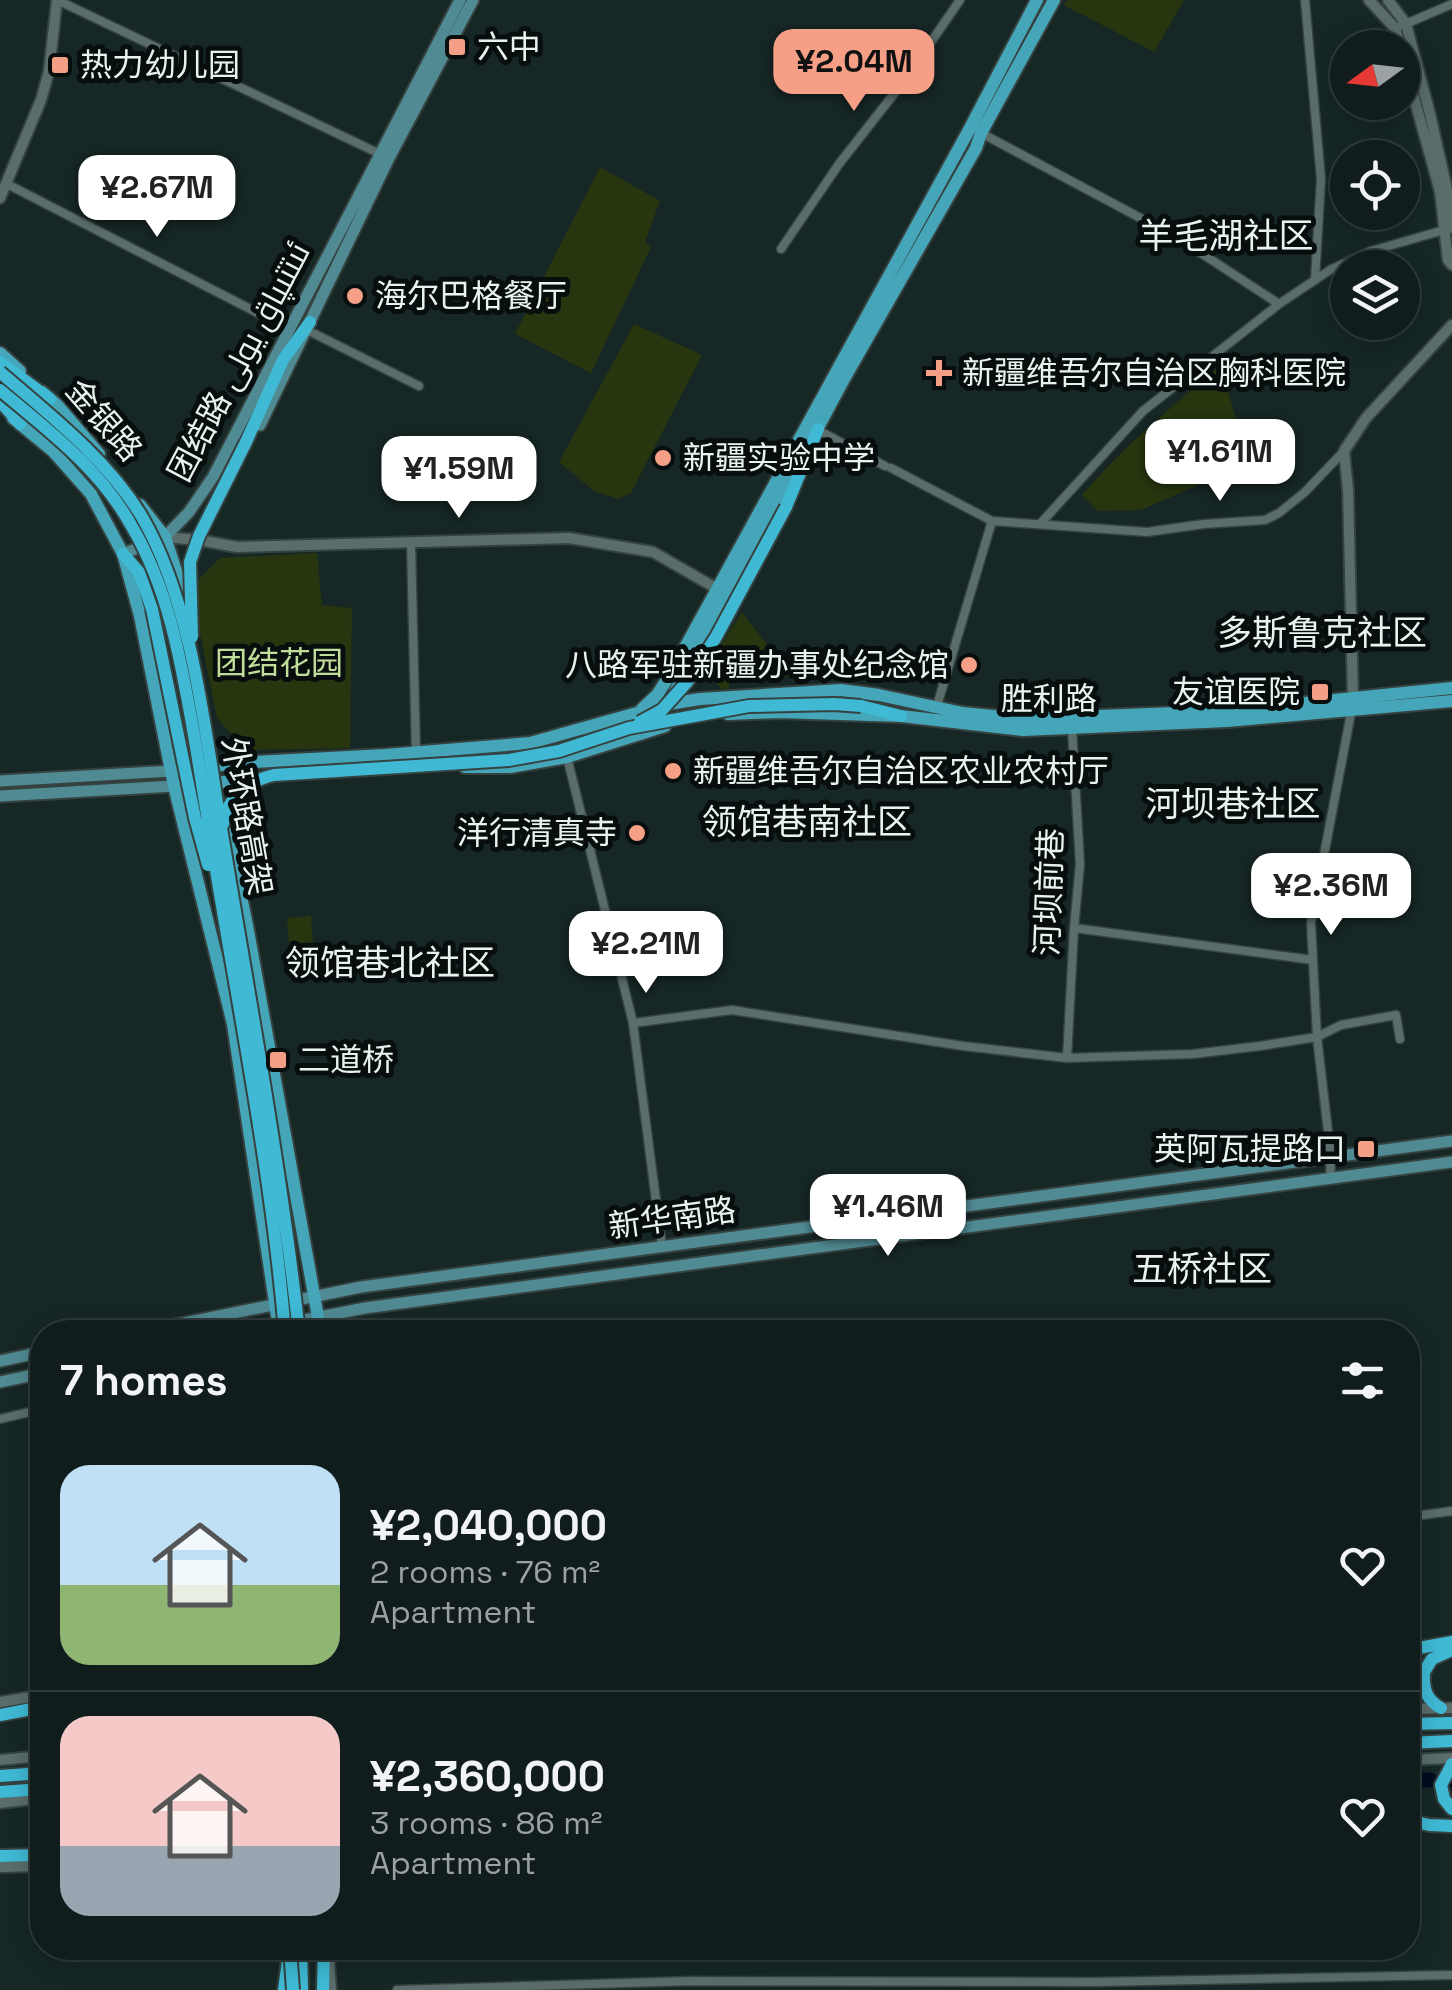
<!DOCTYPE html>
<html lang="en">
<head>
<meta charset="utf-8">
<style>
	:root { --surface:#101d1c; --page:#1e2a29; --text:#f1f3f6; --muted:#9ca2a3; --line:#303b3b; --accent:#f49f86 }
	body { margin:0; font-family:"Space Grotesk",Cairo,"Noto Sans SC",sans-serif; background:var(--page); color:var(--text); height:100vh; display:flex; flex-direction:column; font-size:38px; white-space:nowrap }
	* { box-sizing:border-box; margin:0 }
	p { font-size:32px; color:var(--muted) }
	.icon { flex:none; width:55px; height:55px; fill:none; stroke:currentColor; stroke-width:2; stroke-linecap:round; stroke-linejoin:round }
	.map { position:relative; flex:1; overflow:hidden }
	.drawer { position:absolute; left:30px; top:1320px; width:1390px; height:640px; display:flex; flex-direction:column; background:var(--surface); border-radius:40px; box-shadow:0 5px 25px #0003,0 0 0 2px var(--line) }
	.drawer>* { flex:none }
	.needle { width:65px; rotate:255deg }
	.buttons { position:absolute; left:1330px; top:30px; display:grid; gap:20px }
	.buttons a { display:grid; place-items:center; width:90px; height:90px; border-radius:50%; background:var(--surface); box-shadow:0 5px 25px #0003,0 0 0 2px var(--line); font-size:50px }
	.price { position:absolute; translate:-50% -85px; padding:0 22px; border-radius:20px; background:#fff; color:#222; font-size:32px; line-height:65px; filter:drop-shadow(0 2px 5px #0008) }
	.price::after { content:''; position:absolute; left:50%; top:60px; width:30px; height:22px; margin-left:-15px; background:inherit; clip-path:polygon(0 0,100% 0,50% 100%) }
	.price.selected { background:var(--accent); color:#111 }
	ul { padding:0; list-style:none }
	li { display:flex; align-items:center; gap:30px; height:250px; padding:0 30px }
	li+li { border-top:2px solid var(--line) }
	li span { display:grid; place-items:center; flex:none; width:280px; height:200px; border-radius:30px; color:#555 }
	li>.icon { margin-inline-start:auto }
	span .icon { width:120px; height:120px; fill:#fffc; stroke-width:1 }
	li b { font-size:42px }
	h2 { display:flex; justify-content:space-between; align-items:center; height:120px; padding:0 30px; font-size:42px }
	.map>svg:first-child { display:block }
</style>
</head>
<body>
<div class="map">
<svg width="1452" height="1990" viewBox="0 0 1452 1990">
	<rect width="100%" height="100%" fill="#162725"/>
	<path fill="#283610" d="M 1067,0 L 1184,0 L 1154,52 L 1064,5 Z
		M 600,167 L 660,201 L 645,242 L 651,247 L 591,373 L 515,334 Z
		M 634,324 L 702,355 L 631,493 L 619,499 L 594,491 L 559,462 Z
		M 1221,365 L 1250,471 L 1198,485 L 1141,510 L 1098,511 L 1082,495 C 1123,447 1172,406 1221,365 Z
		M 317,553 L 322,605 L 352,608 L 350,748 L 253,750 L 234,737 L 217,718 L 195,608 L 199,579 L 220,558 Z
		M 742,612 L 791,676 L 729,682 L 729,689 L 721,689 L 707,668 Z
		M 311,916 L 314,960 L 291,962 L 287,918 Z"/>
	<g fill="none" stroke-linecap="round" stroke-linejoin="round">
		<path stroke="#000c20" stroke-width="15" d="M 1408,1780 L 1430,1780
			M 1451,1780 L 1452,1780"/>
		<defs>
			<path id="minor" d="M 57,0 L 380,154
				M 1305,0 L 1321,179 L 1315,280
				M 1401,26 L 1452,4
				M 981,133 L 1178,238 L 1279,304
				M 7,184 L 289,329
				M 781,249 L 839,164 L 904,81 L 960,0
				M 307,330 L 419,386
				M 818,430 L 885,466
				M 891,468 L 992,521 L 1147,532 L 1204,524 L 1265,520 L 1279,513 L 1305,492 L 1344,451
				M 1040,524 L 1143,411 L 1279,304 L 1330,270 L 1371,251 L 1444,230
				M 411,543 L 416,753
				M 936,709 L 992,521
				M 567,757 L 633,1023 L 662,1247
				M 1074,928 L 1313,960
				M 633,1023 L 732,1010 L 963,1046 L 1067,1058 L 1193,1054 L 1260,1046 L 1317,1037 L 1341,1025 L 1396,1015 L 1400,1039
				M 1067,1058 L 1074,928 L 1080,864 L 1072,729
				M 1330,1179 L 1331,1157 L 1317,1037 L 1311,923 L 1352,708
				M 0,1419 L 42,1409
				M 1408,1517 L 1452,1511
				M 397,1990 L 690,1981 L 1095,1982 L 1452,1975"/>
			<path id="tertiary" d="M 1369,0 L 1395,28 L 1401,48
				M 1388,0 L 1406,24 L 1430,114 L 1450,203 L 1452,228
				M 1402,54 L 1440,192 L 1448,260 L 1452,265
				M 0,198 L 41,100 L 49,71 L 57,0
				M 165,537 L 199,540 L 237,547 L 569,538 L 653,552 L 721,591
				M 1353,699 L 1348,490 L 1344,451 L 1366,418 L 1452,325
				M 0,1702 L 42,1695
				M 1408,1709 L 1452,1708
				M 0,1760 L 42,1756
				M 1408,1760 L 1452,1758
				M 0,1803 L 42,1798
				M 0,1867 L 42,1866
				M 329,1961 L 331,1990"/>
			<path id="secondary" d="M 260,425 L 388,160 L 473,0
				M 123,554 L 165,537 L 189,512 L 213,477 L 460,0
				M 0,781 L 171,771
				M 0,796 L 174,786
				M 140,1332 L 361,1287 L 1452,1141
				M 243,1332 L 365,1308 L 1452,1162
				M 0,1361 L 42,1352
				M 0,1382 L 42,1373"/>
			<path id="primary" d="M 0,353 L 20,371
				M 42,392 L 57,405 L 99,454
				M 13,418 L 53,451 L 91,494 L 123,554 L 140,616 L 174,786 L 233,1024 L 277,1316
				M 813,437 L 844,379 L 976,148 L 981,133 L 1054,0
				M 140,505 L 165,537 L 181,586 L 185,614
				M 675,692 L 725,595 L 801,459
				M 642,709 L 657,695 L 670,675 L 969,130 L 1037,0
				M 728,714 L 779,712 L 901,716 L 1023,730 L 1227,721 L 1452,701
				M 465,767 L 510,767 L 567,757 L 665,726
				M 171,771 L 237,763 L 385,755 L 530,743 L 669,704 L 700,699 L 841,690 L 879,695 L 963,713 L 1024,719 L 1225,711 L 1452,688
				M 174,786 L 261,779
				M 228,834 L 247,925 L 318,1317"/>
			<path id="trunk" d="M 0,362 L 50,399
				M 0,401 L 20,424
				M 246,442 L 283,360 L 310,322
				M 786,507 L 818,429
				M 123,554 L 139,572 L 152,609
				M 861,706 L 901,716
				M 1408,1650 L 1452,1642
				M 1441,1708 C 1426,1700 1423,1688 1424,1672 L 1432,1659 L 1452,1650
				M 0,1715 L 42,1707
				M 1408,1724 L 1452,1723
				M 1408,1743 L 1452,1741
				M 1452,1764 L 1441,1785 L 1444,1799 L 1452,1809
				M 0,1776 L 42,1773
				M 0,1792 L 42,1789
				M 1408,1820 L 1429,1825 L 1452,1826
				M 0,1856 L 42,1855
				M 301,1948 L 302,1990
				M 284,1990 L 288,1960
				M 323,1990 L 324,1948"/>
		</defs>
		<use href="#minor" stroke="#354240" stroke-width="11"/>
		<use href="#tertiary" stroke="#354240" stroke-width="14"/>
		<use href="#secondary" stroke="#354240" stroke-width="15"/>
		<use href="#primary" stroke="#354240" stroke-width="16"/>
		<use href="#trunk" stroke="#354240" stroke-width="16"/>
		<use href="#minor" stroke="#5a6d6a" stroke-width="8"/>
		<use href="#tertiary" stroke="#5a6d6a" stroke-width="10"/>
		<use href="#secondary" stroke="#508a92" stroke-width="11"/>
		<use href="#primary" stroke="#46a6b9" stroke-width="12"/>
		<use href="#trunk" stroke="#3fb9d4" stroke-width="12"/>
		<defs>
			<path id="trunk-bridge" d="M 0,372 C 50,415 108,460 142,517 C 195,608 206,743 224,846 C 251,1008 281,1170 299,1332
				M 0,390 C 48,430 100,469 131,525 C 170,591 182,667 195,741 C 202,786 210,831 217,876 C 242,1027 272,1179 285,1332
				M 152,609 L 195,818 L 208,865
				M 192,637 L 190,562 L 199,536 L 246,442
				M 640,722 L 662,710 L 687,682 L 716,637 L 786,507
				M 223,824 C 228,796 248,781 274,775 L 509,760 L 559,751 L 629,728 L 749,706 L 834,704 L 861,706
				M 290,1948 L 293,1990"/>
		</defs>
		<use href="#trunk-bridge" stroke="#354240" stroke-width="16" stroke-linecap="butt"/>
		<use href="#trunk-bridge" stroke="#3fb9d4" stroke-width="12"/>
	</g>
	<g fill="#f49f86" stroke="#070e0d" stroke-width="4">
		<rect x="447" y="37" width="20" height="20" rx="5"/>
		<rect x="50" y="55" width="20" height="20" rx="5"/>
		<circle cx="355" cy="296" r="10"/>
		<path d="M934 358h10v10h10v10h-10v10h-10v-10h-10v-10h10z"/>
		<circle cx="663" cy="458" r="10"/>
		<circle cx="969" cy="665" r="10"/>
		<rect x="1310" y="682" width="20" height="20" rx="5"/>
		<circle cx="673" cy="771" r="10"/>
		<circle cx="637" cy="833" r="10"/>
		<rect x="268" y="1050" width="20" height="20" rx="5"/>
		<rect x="1356" y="1139" width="20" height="20" rx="5"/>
	</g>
	<g text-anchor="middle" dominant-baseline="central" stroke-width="10" stroke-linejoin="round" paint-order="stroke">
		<g font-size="32" fill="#e8f2f1" stroke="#070e0d" text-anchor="start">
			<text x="477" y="47">六中</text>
			<text x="80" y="65">热力幼儿园</text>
			<text x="375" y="296">海尔巴格餐厅</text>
			<text x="962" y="373">新疆维吾尔自治区胸科医院</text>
			<text x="683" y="458">新疆实验中学</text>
			<text x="949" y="665" text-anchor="end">八路军驻新疆办事处纪念馆</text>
			<text x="1300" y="692" text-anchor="end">友谊医院</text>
			<text x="693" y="771">新疆维吾尔自治区农业农村厅</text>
			<text x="617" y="833" text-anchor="end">洋行清真寺</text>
			<text x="298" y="1060">二道桥</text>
			<text x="1346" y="1149" text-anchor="end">英阿瓦提路口</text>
		</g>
		<g font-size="32" fill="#e8f2f1" stroke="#070e0d">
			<text transform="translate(239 362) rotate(-62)">团结路 ئىتتىپاق يولى</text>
			<text transform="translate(104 420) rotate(49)">金银路</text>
			<text x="1049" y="699">胜利路</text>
			<text transform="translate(247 816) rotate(80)">外环路高架</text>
			<text transform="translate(1049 892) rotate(-88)">河坝前巷</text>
			<text transform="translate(672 1218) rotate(-8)">新华南路</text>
		</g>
		<g font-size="32" fill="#c0dd9a" stroke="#070e0d">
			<text x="279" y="663">团结花园</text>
		</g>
		<g font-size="35" fill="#e8f2f1" stroke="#070e0d">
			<text x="1226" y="236">羊毛湖社区</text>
			<text x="1322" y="633">多斯鲁克社区</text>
			<text x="1233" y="804">河坝巷社区</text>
			<text x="807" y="822">领馆巷南社区</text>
			<text x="390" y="963">领馆巷北社区</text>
			<text x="1202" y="1269">五桥社区</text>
		</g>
	</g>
</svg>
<div class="buttons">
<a><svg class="needle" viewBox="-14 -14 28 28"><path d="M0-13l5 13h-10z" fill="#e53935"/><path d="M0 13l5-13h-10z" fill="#9ca2a3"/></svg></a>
<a><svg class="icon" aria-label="locate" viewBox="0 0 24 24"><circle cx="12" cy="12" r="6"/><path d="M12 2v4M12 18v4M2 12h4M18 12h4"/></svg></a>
<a><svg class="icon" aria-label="layers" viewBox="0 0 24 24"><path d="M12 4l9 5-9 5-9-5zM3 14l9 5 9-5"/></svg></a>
</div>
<b class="price selected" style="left:854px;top:114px">¥2.04M</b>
<b class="price" style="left:157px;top:240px">¥2.67M</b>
<b class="price" style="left:1220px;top:504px">¥1.61M</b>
<b class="price" style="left:459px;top:521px">¥1.59M</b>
<b class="price" style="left:1331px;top:938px">¥2.36M</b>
<b class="price" style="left:646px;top:996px">¥2.21M</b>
<b class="price" style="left:888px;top:1259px">¥1.46M</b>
<section class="drawer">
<h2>7 homes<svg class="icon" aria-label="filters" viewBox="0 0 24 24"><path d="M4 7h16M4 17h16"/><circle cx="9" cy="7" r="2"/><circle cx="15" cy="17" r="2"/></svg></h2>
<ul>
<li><span style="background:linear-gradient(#bfe0f5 60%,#8fb573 0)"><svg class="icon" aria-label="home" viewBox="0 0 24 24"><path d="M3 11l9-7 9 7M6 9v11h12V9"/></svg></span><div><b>¥2,040,000</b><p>2 rooms · 76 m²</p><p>Apartment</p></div><svg class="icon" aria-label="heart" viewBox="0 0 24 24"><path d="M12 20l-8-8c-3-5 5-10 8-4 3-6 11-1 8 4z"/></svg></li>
<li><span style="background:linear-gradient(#f6c9c9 65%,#9aa5b1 0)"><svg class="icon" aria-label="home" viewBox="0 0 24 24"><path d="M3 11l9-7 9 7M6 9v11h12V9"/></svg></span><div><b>¥2,360,000</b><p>3 rooms · 86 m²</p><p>Apartment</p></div><svg class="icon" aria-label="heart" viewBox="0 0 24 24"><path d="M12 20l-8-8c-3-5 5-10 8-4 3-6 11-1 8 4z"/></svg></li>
</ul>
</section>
</div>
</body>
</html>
